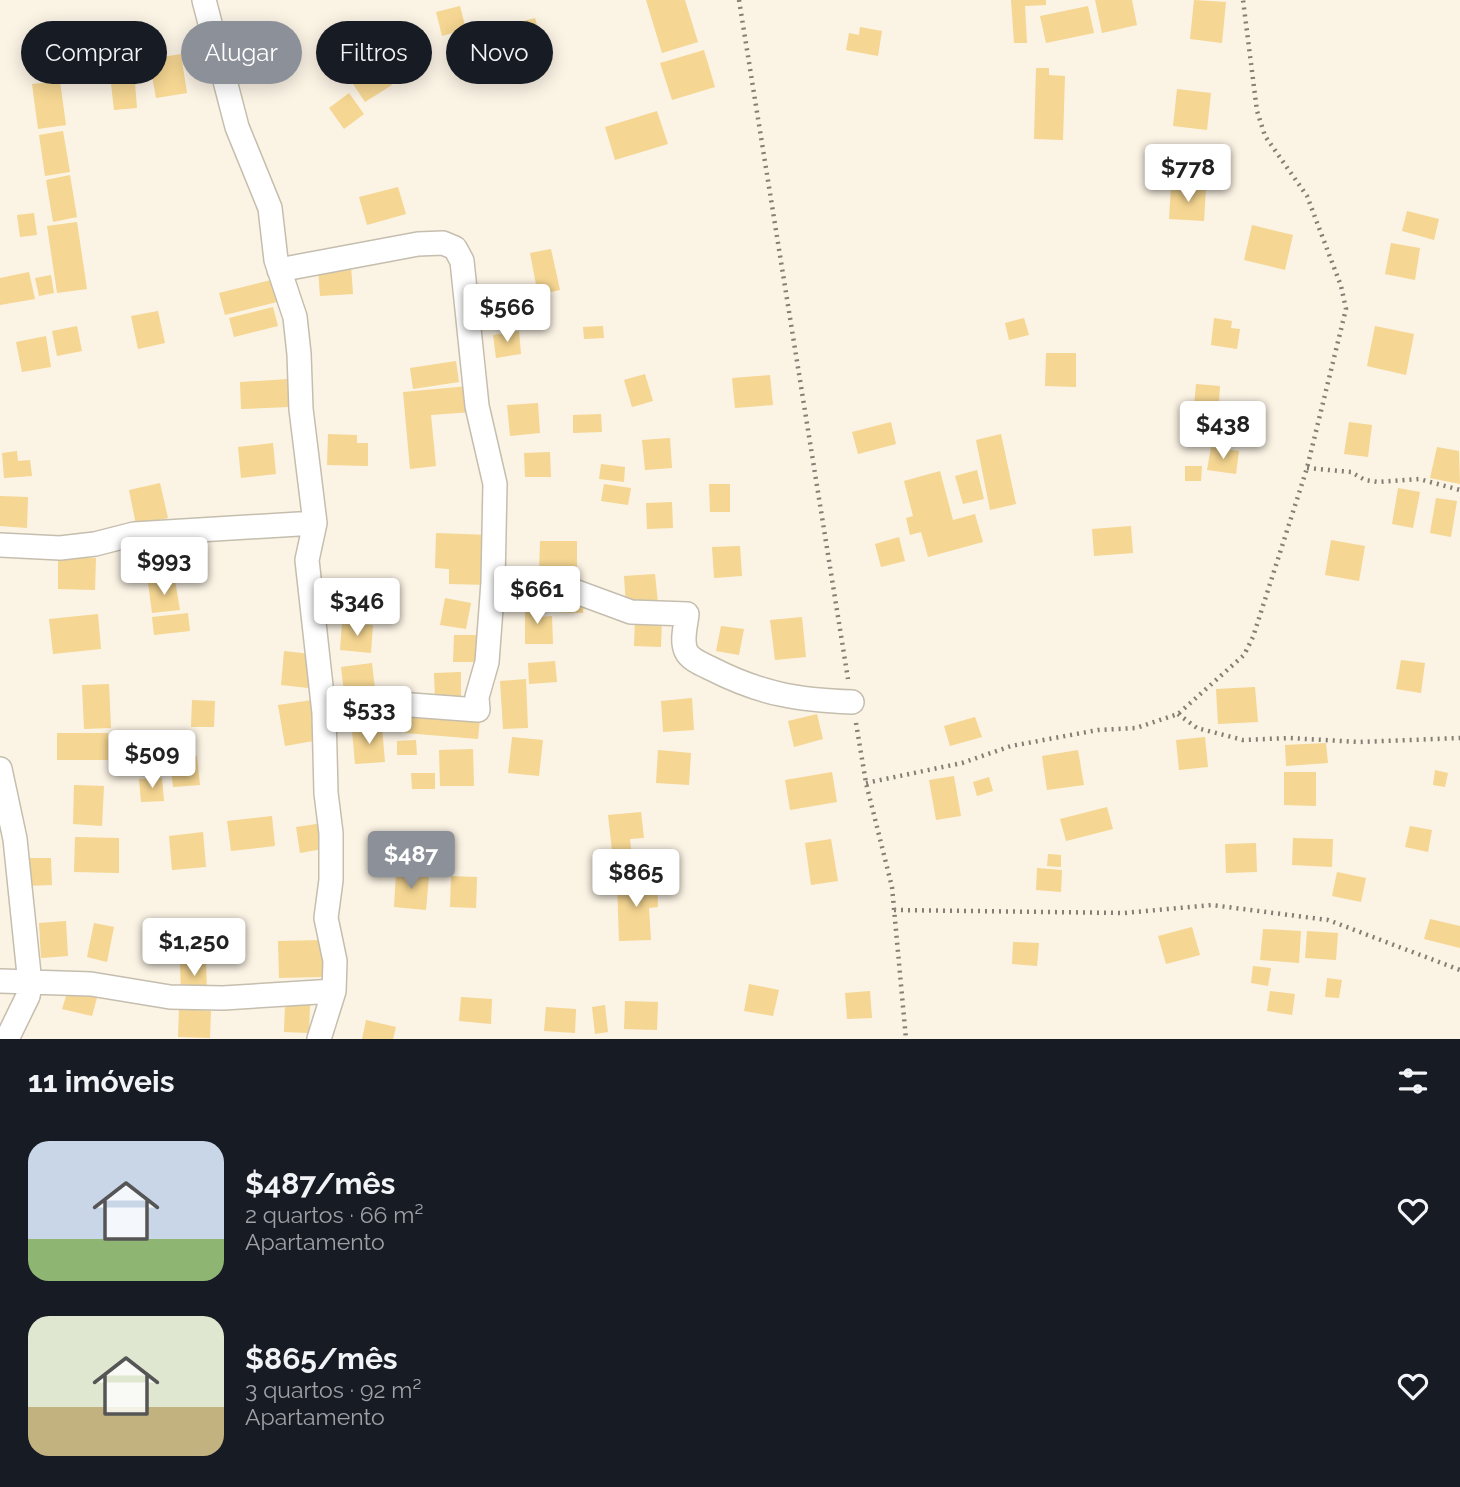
<!DOCTYPE html>
<html lang="pt">
<head>
<meta charset="utf-8">
<style>
	:root { --surface:#171b24; --page:#242831; --text:#f1f3f6; --muted:#9ea1a6; --accent:#8c9099 }
	body { margin:0; font-family:Raleway,sans-serif; background:var(--page); color:var(--text); height:100vh; display:flex; flex-direction:column; font-size:26px; white-space:nowrap }
	* { box-sizing:border-box; margin:0 }
	p { font-size:23px; color:var(--muted) }
	.icon { flex:none; width:38px; height:38px; fill:none; stroke:currentColor; stroke-width:2; stroke-linecap:round; stroke-linejoin:round }
	.map { position:relative; height:1039px; overflow:hidden }
	.side { display:flex; flex-direction:column; background:var(--surface); flex:1 }
	.side>* { flex:none }
	.banner { position:absolute; left:21px; top:21px; width:700px; height:63px; display:flex; gap:14px }
	.price { position:absolute; translate:-50% -60px; padding:0 16px; border-radius:7px; background:#fff; color:#222; font-size:23px; line-height:46px; filter:drop-shadow(0 2px 4px #0008) }
	.price::after { content:''; position:absolute; left:50%; top:42px; width:21px; height:16px; margin-left:-10px; background:inherit; clip-path:polygon(0 0,100% 0,50% 100%) }
	.price.current { background:var(--accent); color:#fff }
	ul { padding:0; list-style:none }
	li { display:flex; align-items:center; gap:21px; height:175px; padding:0 28px }
	li span { display:grid; place-items:center; flex:none; width:196px; height:140px; border-radius:21px; color:#555 }
	li>.icon { margin-inline-start:auto }
	span .icon { width:84px; height:84px; fill:#fffc; stroke-width:1 }
	li b { font-size:30px }
	h2 { display:flex; justify-content:space-between; align-items:center; height:84px; padding:0 28px; font-size:30px }
	.tag { padding:0 24px; border-radius:32px; background:var(--surface); box-shadow:0 4px 18px #0003; font-size:24px; line-height:63px }
	.tag.current { background:var(--accent); color:#fff }
	.map>svg:first-child { display:block }
</style>
</head>
<body>
<div class="map">
<svg width="1460" height="1039" viewBox="0 0 1460 1039">
	<rect width="100%" height="100%" fill="#fbf3e4"/>
	<path fill="#f5d692" d="M 646,0 L 685,0 L 698,42 L 662,53 Z
		M 1011,0 L 1046,0 L 1046,5 L 1025,6 L 1027,43 L 1014,43 Z
		M 1095,0 L 1132,0 L 1137,25 L 1102,33 Z
		M 1194,0 L 1226,2 L 1222,43 L 1190,39 Z
		M 460,6 L 466,29 L 442,36 L 436,12 Z
		M 1088,6 L 1094,33 L 1046,43 L 1040,16 Z
		M 535,18 L 545,52 L 521,59 L 512,24 Z
		M 860,27 L 882,31 L 878,56 L 846,50 L 849,33 L 859,35 Z
		M 263,32 L 269,59 L 232,66 L 227,39 Z
		M 704,50 L 715,87 L 672,100 L 660,63 Z
		M 181,54 L 187,93 L 156,98 L 149,59 Z
		M 374,58 L 392,85 L 365,102 L 347,75 Z
		M 1036,68 L 1049,68 L 1049,75 L 1065,76 L 1063,140 L 1034,139 Z
		M 60,81 L 66,125 L 38,129 L 32,84 Z
		M 135,82 L 137,108 L 114,110 L 111,84 Z
		M 1177,89 L 1211,93 L 1207,130 L 1173,126 Z
		M 349,93 L 364,114 L 344,129 L 329,108 Z
		M 657,111 L 668,144 L 615,160 L 605,127 Z
		M 63,131 L 70,172 L 45,176 L 39,135 Z
		M 70,175 L 77,217 L 53,222 L 46,180 Z
		M 1171,186 L 1206,188 L 1204,221 L 1169,219 Z
		M 398,187 L 406,214 L 367,225 L 359,197 Z
		M 1407,211 L 1439,219 L 1434,240 L 1402,231 Z
		M 34,213 L 37,235 L 20,237 L 17,215 Z
		M 77,222 L 87,289 L 57,293 L 47,226 Z
		M 1252,225 L 1293,235 L 1285,270 L 1244,260 Z
		M 1391,243 L 1420,248 L 1415,280 L 1385,274 Z
		M 551,249 L 560,290 L 538,295 L 530,253 Z
		M 351,266 L 353,294 L 320,296 L 318,268 Z
		M 29,272 L 35,299 L 0,305 L 0,278 Z
		M 51,275 L 54,293 L 39,296 L 35,278 Z
		M 271,280 L 277,302 L 225,315 L 219,293 Z
		M 519,285 L 524,310 L 496,315 L 491,291 Z
		M 273,307 L 278,326 L 234,337 L 229,318 Z
		M 158,311 L 165,343 L 138,349 L 131,316 Z
		M 1024,318 L 1029,335 L 1009,340 L 1005,323 Z
		M 1214,318 L 1232,321 L 1231,328 L 1240,329 L 1237,349 L 1211,345 Z
		M 77,326 L 82,351 L 57,356 L 52,331 Z
		M 603,326 L 604,338 L 584,339 L 583,327 Z
		M 1375,326 L 1414,334 L 1406,375 L 1367,366 Z
		M 519,331 L 521,354 L 496,358 L 493,335 Z
		M 46,336 L 51,367 L 22,372 L 16,342 Z
		M 1046,353 L 1076,353 L 1076,387 L 1045,386 Z
		M 456,361 L 459,382 L 413,389 L 410,368 Z
		M 645,374 L 653,401 L 632,407 L 624,380 Z
		M 770,375 L 773,405 L 735,408 L 732,378 Z
		M 288,379 L 289,407 L 241,409 L 240,382 Z
		M 1196,384 L 1220,386 L 1218,418 L 1193,416 Z
		M 469,386 L 472,412 L 431,415 L 436,466 L 410,469 L 403,392 Z
		M 538,403 L 540,433 L 510,436 L 507,405 Z
		M 601,414 L 602,432 L 573,433 L 573,415 Z
		M 891,422 L 896,444 L 858,454 L 852,432 Z
		M 1349,422 L 1372,425 L 1368,457 L 1344,454 Z
		M 328,434 L 357,435 L 357,443 L 368,443 L 368,466 L 327,465 Z
		M 1001,434 L 1016,504 L 990,510 L 976,440 Z
		M 670,438 L 672,468 L 645,470 L 642,440 Z
		M 273,443 L 276,474 L 241,478 L 238,447 Z
		M 1211,447 L 1239,451 L 1236,474 L 1207,470 Z
		M 1437,447 L 1459,451 L 1460,484 L 1430,478 Z
		M 17,451 L 18,461 L 30,460 L 32,476 L 4,478 L 2,453 Z
		M 550,452 L 551,477 L 525,477 L 524,453 Z
		M 601,464 L 625,467 L 624,482 L 599,479 Z
		M 1185,466 L 1202,466 L 1201,481 L 1185,481 Z
		M 977,470 L 984,499 L 963,504 L 955,476 Z
		M 940,471 L 953,520 L 975,514 L 983,542 L 928,557 L 921,532 L 910,535 L 906,518 L 913,516 L 904,481 Z
		M 160,483 L 168,518 L 136,525 L 129,490 Z
		M 604,484 L 631,488 L 628,505 L 601,501 Z
		M 709,484 L 730,484 L 730,512 L 710,512 Z
		M 1398,488 L 1420,492 L 1413,528 L 1392,524 Z
		M 0,496 L 28,497 L 27,528 L 0,526 Z
		M 1436,498 L 1457,501 L 1451,537 L 1430,533 Z
		M 672,502 L 673,528 L 647,529 L 646,503 Z
		M 1131,526 L 1133,553 L 1094,556 L 1092,529 Z
		M 436,533 L 490,535 L 490,585 L 449,584 L 449,569 L 435,568 Z
		M 899,537 L 905,561 L 881,567 L 875,544 Z
		M 1331,540 L 1365,546 L 1359,581 L 1325,575 Z
		M 540,541 L 577,541 L 577,574 L 539,574 Z
		M 175,543 L 178,574 L 142,578 L 138,547 Z
		M 740,546 L 742,576 L 714,578 L 712,547 Z
		M 58,557 L 96,558 L 95,590 L 58,589 Z
		M 655,574 L 658,603 L 626,606 L 624,576 Z
		M 175,580 L 180,610 L 152,613 L 148,583 Z
		M 349,588 L 376,589 L 375,617 L 348,615 Z
		M 552,596 L 584,597 L 583,613 L 551,612 Z
		M 445,598 L 471,603 L 466,629 L 440,625 Z
		M 525,601 L 539,601 L 539,617 L 552,616 L 553,644 L 525,644 Z
		M 188,613 L 190,631 L 154,635 L 152,617 Z
		M 98,614 L 101,649 L 53,654 L 49,619 Z
		M 802,617 L 806,657 L 775,660 L 770,620 Z
		M 635,618 L 662,619 L 661,647 L 634,646 Z
		M 342,623 L 373,625 L 371,653 L 340,650 Z
		M 721,626 L 744,629 L 739,655 L 716,651 Z
		M 454,635 L 481,635 L 480,662 L 453,662 Z
		M 284,651 L 311,654 L 308,688 L 281,685 Z
		M 1401,660 L 1425,663 L 1421,693 L 1396,689 Z
		M 555,661 L 557,682 L 529,684 L 528,663 Z
		M 372,663 L 375,689 L 344,693 L 341,667 Z
		M 461,672 L 461,699 L 435,700 L 434,673 Z
		M 526,679 L 528,728 L 503,729 L 500,681 Z
		M 109,684 L 111,728 L 84,729 L 82,685 Z
		M 1255,687 L 1258,722 L 1218,724 L 1216,689 Z
		M 692,698 L 694,730 L 663,732 L 661,701 Z
		M 192,700 L 215,701 L 214,727 L 191,727 Z
		M 312,700 L 319,740 L 285,746 L 278,705 Z
		M 406,712 L 480,718 L 478,739 L 405,733 Z
		M 817,714 L 823,739 L 794,747 L 788,721 Z
		M 975,717 L 982,737 L 950,746 L 944,726 Z
		M 382,727 L 385,762 L 355,764 L 352,730 Z
		M 57,733 L 108,733 L 108,760 L 57,760 Z
		M 512,737 L 543,740 L 539,776 L 508,773 Z
		M 1205,737 L 1208,767 L 1179,770 L 1176,740 Z
		M 416,740 L 417,755 L 397,755 L 397,741 Z
		M 1326,743 L 1328,763 L 1286,766 L 1285,745 Z
		M 473,749 L 474,786 L 440,786 L 439,750 Z
		M 658,750 L 691,753 L 689,785 L 656,783 Z
		M 1078,750 L 1084,785 L 1047,790 L 1042,756 Z
		M 197,756 L 200,785 L 173,787 L 170,759 Z
		M 1435,770 L 1448,773 L 1445,787 L 1433,785 Z
		M 832,772 L 837,802 L 790,810 L 785,780 Z
		M 1284,772 L 1316,772 L 1316,806 L 1284,805 Z
		M 411,773 L 435,773 L 435,789 L 412,789 Z
		M 954,776 L 961,816 L 936,820 L 929,780 Z
		M 989,777 L 993,791 L 977,796 L 973,782 Z
		M 162,778 L 164,801 L 141,802 L 139,779 Z
		M 74,785 L 104,786 L 102,826 L 73,824 Z
		M 1107,807 L 1113,829 L 1066,841 L 1060,819 Z
		M 641,812 L 644,838 L 630,839 L 633,866 L 614,868 L 608,815 Z
		M 272,816 L 275,846 L 231,851 L 227,821 Z
		M 323,823 L 328,848 L 300,853 L 296,827 Z
		M 1410,826 L 1432,830 L 1428,852 L 1405,847 Z
		M 203,832 L 206,867 L 172,870 L 169,836 Z
		M 75,837 L 119,838 L 119,873 L 74,872 Z
		M 1293,838 L 1333,839 L 1332,867 L 1292,865 Z
		M 831,839 L 838,881 L 811,885 L 805,843 Z
		M 1256,843 L 1257,872 L 1226,873 L 1225,844 Z
		M 1048,854 L 1061,855 L 1061,867 L 1047,866 Z
		M 25,858 L 51,858 L 52,885 L 25,886 Z
		M 1037,868 L 1062,870 L 1061,892 L 1036,890 Z
		M 1337,872 L 1366,878 L 1361,902 L 1332,896 Z
		M 396,873 L 429,876 L 426,910 L 394,907 Z
		M 451,876 L 477,877 L 476,908 L 450,907 Z
		M 657,880 L 658,907 L 649,908 L 651,940 L 619,941 L 617,882 Z
		M 1430,919 L 1460,926 L 1460,948 L 1424,939 Z
		M 66,921 L 68,956 L 41,958 L 39,923 Z
		M 94,923 L 114,927 L 107,962 L 87,957 Z
		M 1192,927 L 1200,955 L 1166,964 L 1158,936 Z
		M 1263,929 L 1301,931 L 1299,963 L 1260,960 Z
		M 1307,931 L 1338,933 L 1336,960 L 1305,958 Z
		M 323,940 L 324,977 L 279,978 L 278,941 Z
		M 1013,942 L 1039,943 L 1037,966 L 1012,964 Z
		M 206,963 L 207,991 L 181,992 L 180,964 Z
		M 1253,966 L 1271,968 L 1268,986 L 1251,983 Z
		M 1327,978 L 1342,980 L 1339,998 L 1325,997 Z
		M 749,984 L 779,990 L 773,1016 L 744,1011 Z
		M 68,990 L 97,998 L 92,1016 L 62,1009 Z
		M 870,991 L 872,1018 L 847,1019 L 845,993 Z
		M 1270,991 L 1295,994 L 1292,1015 L 1267,1011 Z
		M 461,997 L 492,999 L 491,1024 L 459,1021 Z
		M 625,1001 L 658,1002 L 657,1030 L 624,1029 Z
		M 285,1004 L 310,1005 L 309,1033 L 284,1032 Z
		M 605,1005 L 608,1032 L 595,1034 L 592,1007 Z
		M 546,1007 L 576,1009 L 575,1033 L 544,1031 Z
		M 179,1009 L 211,1011 L 210,1038 L 178,1037 Z
		M 366,1020 L 396,1027 L 393,1039 L 362,1039 Z"/>
	<g fill="none" stroke-linecap="round" stroke-linejoin="round">
		<defs>
			<path id="street" d="M 204,0 L 237,127 L 270,208 L 276,260 L 295,317 L 299,354 L 301,409 L 315,523 L 307,560 L 324,713 L 326,793 L 331,833 L 331,880 L 326,918 L 335,961 L 334,991 L 319,1039
				M 279,270 L 418,244 L 443,243 L 455,248 L 462,261 L 477,406 L 495,484 L 493,582 L 487,662 L 477,697 L 478,710 L 398,704 L 324,713
				M 0,545 L 60,548 L 95,544 L 134,534 L 315,523
				M 493,582 L 528,587 L 555,584 L 631,612 L 687,614 C 686,625 681,640 686,651 C 690,660 704,665 712,669 C 761,694 798,700 852,702
				M 0,769 L 15,839 L 30,984 L 28,996 L 7,1039
				M 0,981 L 91,984 L 170,997 L 223,998 L 334,991"/>
		</defs>
		<use href="#street" stroke="#c5beaf" stroke-width="26"/>
		<path stroke="#847f75" stroke-width="4.5" stroke-dasharray="2 5" stroke-linecap="butt" d="M 739,0 L 848,679
			M 1307,468 L 1351,472 L 1365,480 L 1378,482 L 1419,479 L 1460,490
			M 1178,714 L 1197,728 L 1243,740 L 1289,738 L 1359,742 L 1460,738
			M 856,723 L 866,783 L 892,887 L 906,1039
			M 866,783 L 962,763 L 1011,746 L 1098,730 L 1136,728 L 1178,714 L 1244,655 L 1253,637 L 1307,468 L 1346,309 L 1341,286 L 1307,196 L 1265,136 L 1257,111 L 1243,0
			M 894,910 L 1124,913 L 1212,905 L 1328,920 L 1460,970"/>
		<use href="#street" stroke="#fff" stroke-width="23"/>
	</g>
</svg>
<b class="price" style="left:1188px;top:204px">$778</b>
<b class="price" style="left:507px;top:344px">$566</b>
<b class="price" style="left:1223px;top:461px">$438</b>
<b class="price" style="left:164px;top:597px">$993</b>
<b class="price" style="left:537px;top:626px">$661</b>
<b class="price" style="left:357px;top:638px">$346</b>
<b class="price" style="left:369px;top:746px">$533</b>
<b class="price" style="left:152px;top:790px">$509</b>
<b class="price current" style="left:411px;top:891px">$487</b>
<b class="price" style="left:636px;top:909px">$865</b>
<b class="price" style="left:194px;top:978px">$1,250</b>
<div class="banner">
<a class="tag">Comprar</a>
<a class="tag current">Alugar</a>
<a class="tag">Filtros</a>
<a class="tag">Novo</a>
</div>
</div>
<section class="side">
<h2>11 imóveis<svg class="icon" aria-label="filters" viewBox="0 0 24 24"><path d="M4 7h16M4 17h16"/><circle cx="9" cy="7" r="2"/><circle cx="15" cy="17" r="2"/></svg></h2>
<ul>
<li><span style="background:linear-gradient(#c9d6e8 70%,#8fb573 0)"><svg class="icon" aria-label="home" viewBox="0 0 24 24"><path d="M3 11l9-7 9 7M6 9v11h12V9"/></svg></span><div><b>$487/mês</b><p>2 quartos · 66 m²</p><p>Apartamento</p></div><svg class="icon" aria-label="heart" viewBox="0 0 24 24"><path d="M12 20l-8-8c-3-5 5-10 8-4 3-6 11-1 8 4z"/></svg></li>
<li><span style="background:linear-gradient(#dfe7d0 65%,#c2b280 0)"><svg class="icon" aria-label="home" viewBox="0 0 24 24"><path d="M3 11l9-7 9 7M6 9v11h12V9"/></svg></span><div><b>$865/mês</b><p>3 quartos · 92 m²</p><p>Apartamento</p></div><svg class="icon" aria-label="heart" viewBox="0 0 24 24"><path d="M12 20l-8-8c-3-5 5-10 8-4 3-6 11-1 8 4z"/></svg></li>
</ul>
</section>
</body>
</html>
